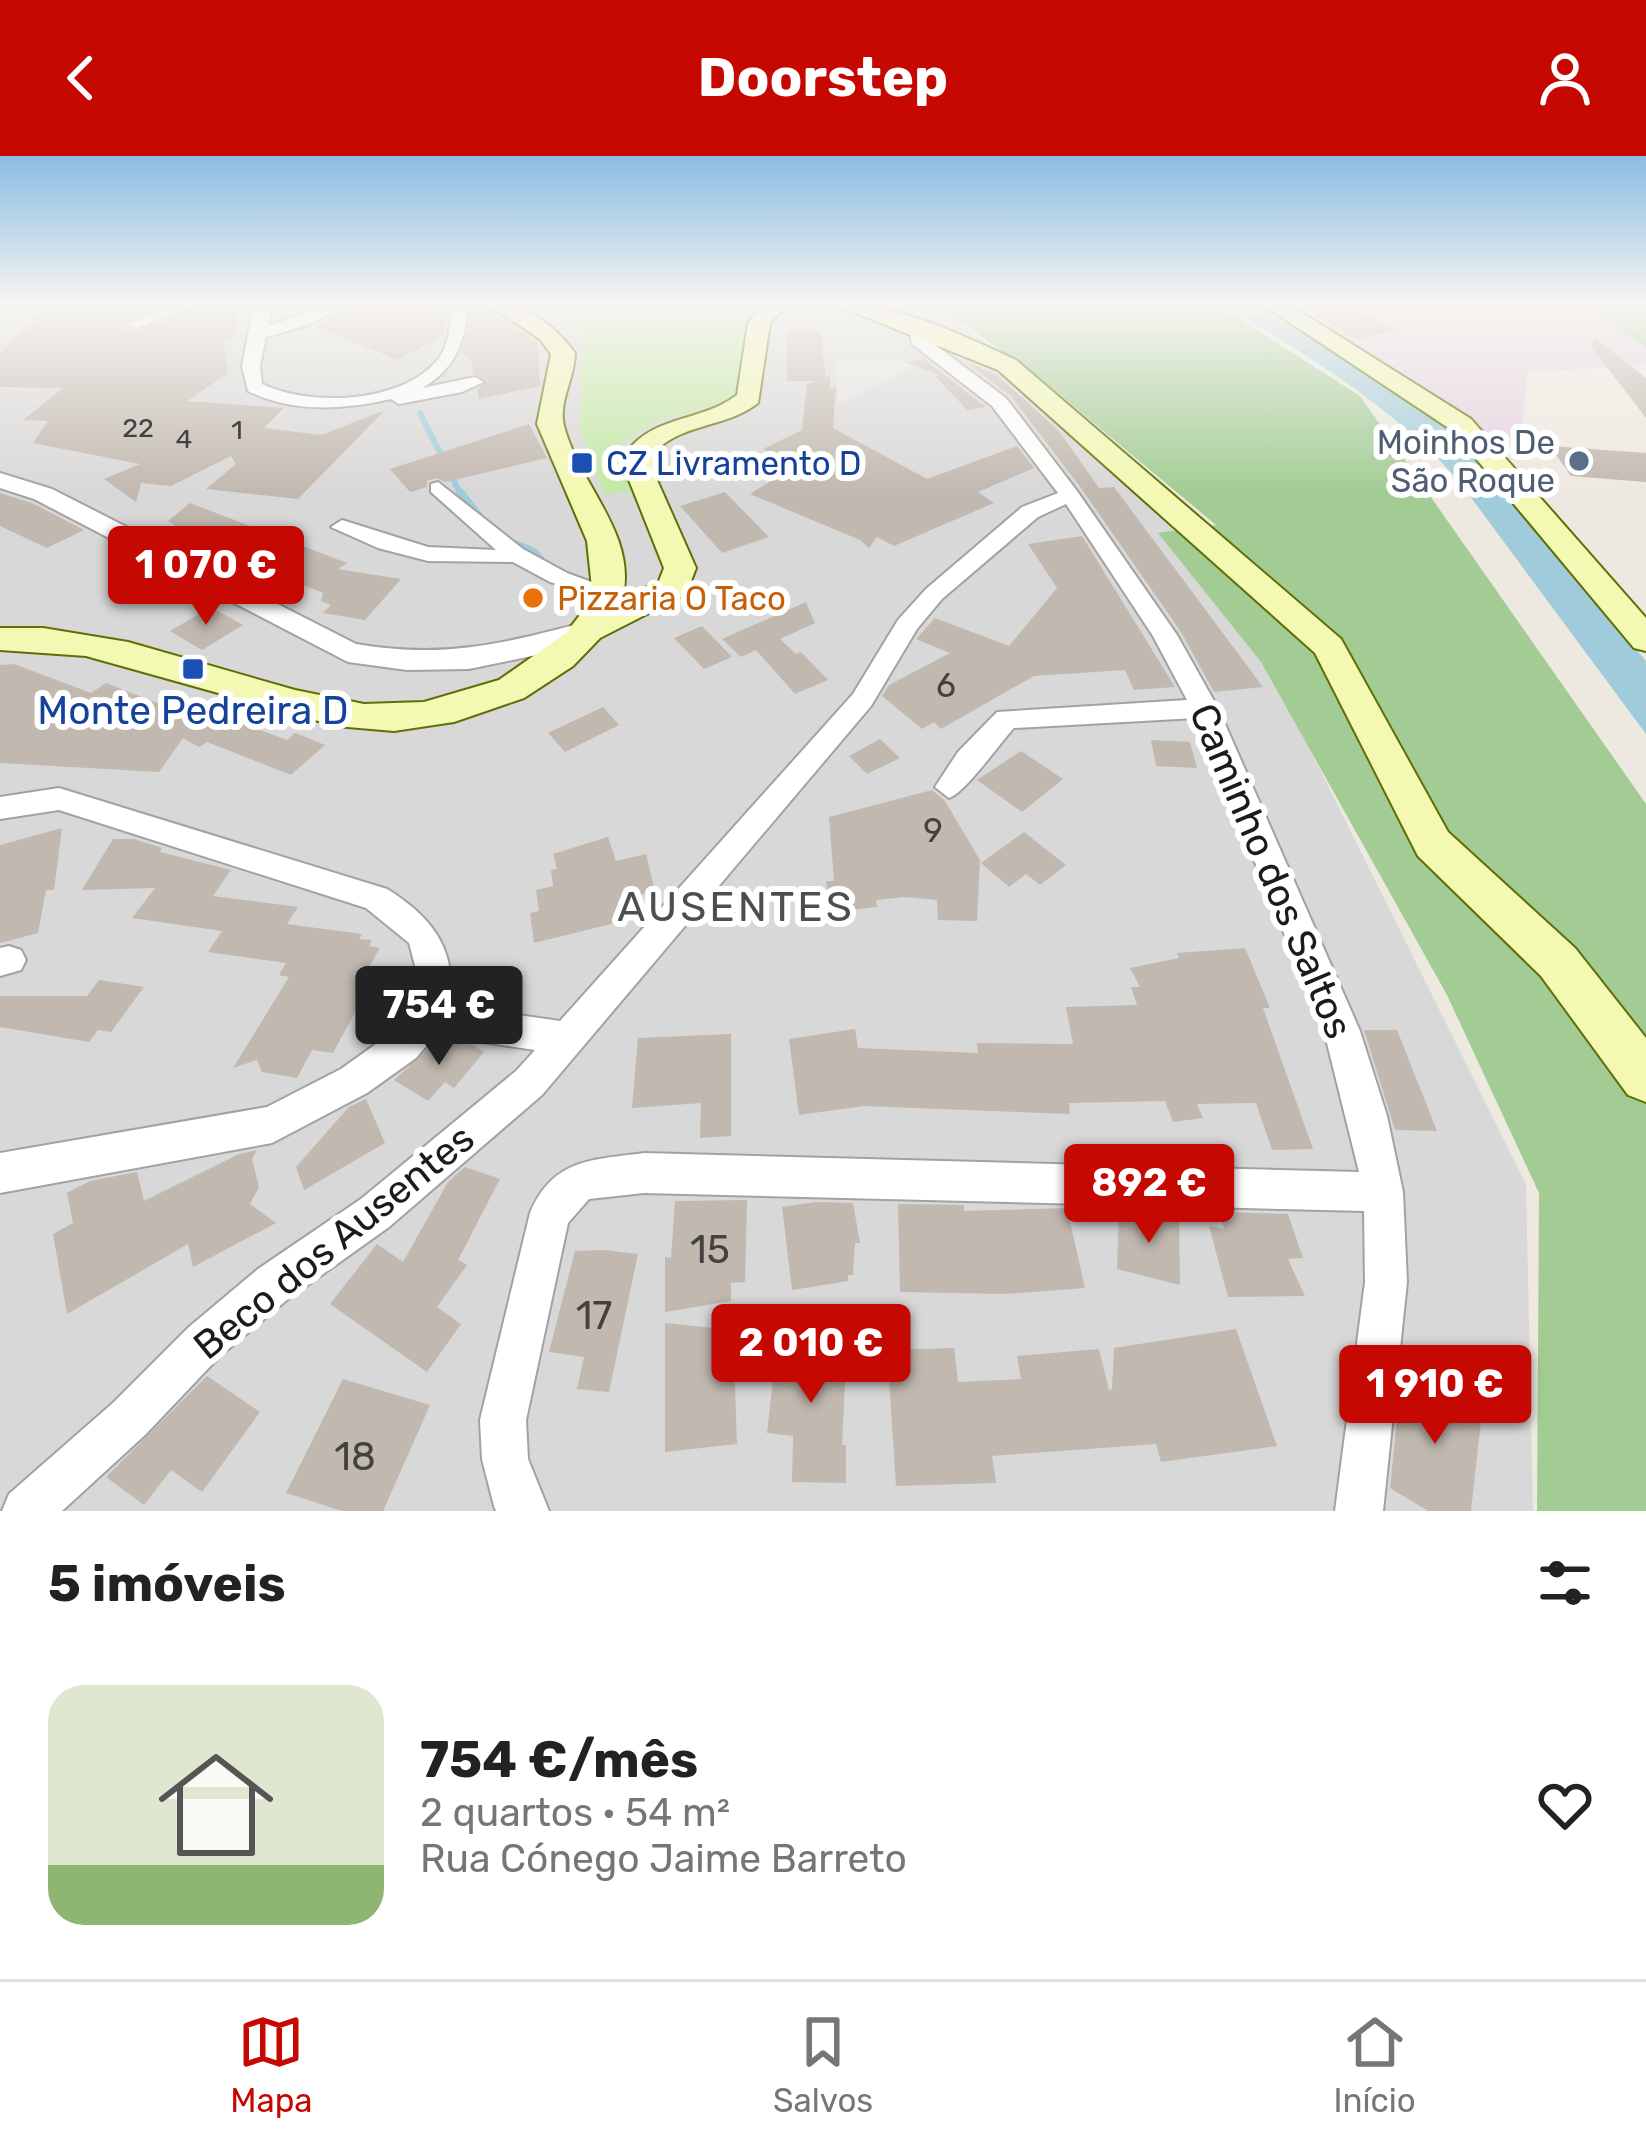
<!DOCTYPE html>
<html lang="pt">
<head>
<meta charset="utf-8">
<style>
	:root { --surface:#fff; --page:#f6f6f6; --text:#222; --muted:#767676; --line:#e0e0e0; --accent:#c50801 }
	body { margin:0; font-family:Rubik,sans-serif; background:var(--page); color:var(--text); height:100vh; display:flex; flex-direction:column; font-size:45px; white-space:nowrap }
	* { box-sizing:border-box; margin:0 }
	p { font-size:39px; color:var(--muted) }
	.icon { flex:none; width:66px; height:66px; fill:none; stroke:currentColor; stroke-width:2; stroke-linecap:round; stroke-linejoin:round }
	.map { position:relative; height:1355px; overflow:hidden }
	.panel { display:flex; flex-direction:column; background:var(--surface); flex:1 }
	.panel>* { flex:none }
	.price { position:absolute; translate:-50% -102px; padding:0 27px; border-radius:12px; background:var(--accent); color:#fff; font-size:39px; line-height:78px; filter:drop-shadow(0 3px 6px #0008) }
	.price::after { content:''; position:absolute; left:50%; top:72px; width:36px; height:27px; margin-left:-18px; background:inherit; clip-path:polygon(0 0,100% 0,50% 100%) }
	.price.current { background:#222; color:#fff }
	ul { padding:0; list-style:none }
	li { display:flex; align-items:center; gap:36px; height:300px; padding:0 48px }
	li+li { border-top:3px solid var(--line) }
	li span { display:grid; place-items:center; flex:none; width:336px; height:240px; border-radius:36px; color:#555 }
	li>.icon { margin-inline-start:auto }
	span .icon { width:144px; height:144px; fill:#fffc; stroke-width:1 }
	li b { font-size:51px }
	h2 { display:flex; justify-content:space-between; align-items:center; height:144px; padding:0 48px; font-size:51px }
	header { display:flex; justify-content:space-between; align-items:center; height:156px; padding:0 48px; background:var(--accent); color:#fff; font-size:54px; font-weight:700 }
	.dock { display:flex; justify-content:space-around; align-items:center; height:168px; border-top:3px solid var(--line); background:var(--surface); font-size:33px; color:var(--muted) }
	.dock a { display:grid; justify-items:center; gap:6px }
	.dock .current { color:var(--accent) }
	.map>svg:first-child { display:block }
</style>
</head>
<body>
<header><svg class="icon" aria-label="back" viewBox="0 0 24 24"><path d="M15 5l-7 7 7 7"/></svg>Doorstep<svg class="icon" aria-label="person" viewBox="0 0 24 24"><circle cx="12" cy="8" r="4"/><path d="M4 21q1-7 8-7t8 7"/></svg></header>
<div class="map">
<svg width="1646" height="1355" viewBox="0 0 1646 1355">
	<rect width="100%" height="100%" fill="#ede9e0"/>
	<path fill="#d9d8d8" d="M 0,148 L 937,148 L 1210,369 L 1166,381 L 1264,501 L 1526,1028 L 1533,1355 L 0,1355 Z"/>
	<path fill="#e6d2e1" d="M 1285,148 L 1584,148 L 1646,192 L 1646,209 L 1528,216 L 1520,287 L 1511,295 Z"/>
	<path fill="#c3e8a5" d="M 748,163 L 742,231 L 728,245 L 656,266 L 622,286 L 633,334 L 604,339 L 580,274 L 581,164 Z"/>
	<path fill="#a3cc94" d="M 936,148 L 1216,148 L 1360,240 L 1646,648 L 1646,1355 L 1537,1355 L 1539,1037 L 1447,839 L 1261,506 L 1158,377 L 1216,369 L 1041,223 Z
		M 1584,148 L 1646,148 L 1646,192 Z"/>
	<path fill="#e3e3e3" d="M 836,202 L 898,202 L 913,211 L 838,248 Z"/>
	<path fill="#a0cbdb" d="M 1224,148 L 1258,148 L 1412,243 L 1462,285 L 1646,505 L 1646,578 L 1458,324 C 1392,249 1308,201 1224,148 Z"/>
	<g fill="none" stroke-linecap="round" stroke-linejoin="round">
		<path stroke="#a0cbdb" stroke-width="6" d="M 420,257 L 461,339"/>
		<path stroke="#a0cbdb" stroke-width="8" d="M 460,336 L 479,360
			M 510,386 L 534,396 L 545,409"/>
	</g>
	<path fill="#c1b8b0" d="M 51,148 L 164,148 L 120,168 L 123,173 L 137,176 L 201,148 L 236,148 L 236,182 L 223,183 L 228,217 L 187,245 L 284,252 L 264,272 L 321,279 L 385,254 L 298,343 L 206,333 L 236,308 L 231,300 L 171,330 L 141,327 L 136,346 L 104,323 L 140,308 L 33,287 L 48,265 L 23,264 L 63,232 L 0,231 L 0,197 Z
		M 354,148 L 448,148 L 444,179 L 397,204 L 316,170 Z
		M 473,148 L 483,148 L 537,186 L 540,230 L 479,243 L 477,234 L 488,225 L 473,217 L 471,204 L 462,196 Z
		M 1296,148 L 1347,148 L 1397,174 L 1357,183 Z
		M 787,175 L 820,175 L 826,221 L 830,220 L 830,234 L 836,231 L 833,272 L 927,323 L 1017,290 L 1034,312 L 978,336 L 994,347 L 894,390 L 877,381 L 869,392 L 860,384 L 750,338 L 795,310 L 763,293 L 802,274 L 807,228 L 816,225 L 787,225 Z
		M 1596,183 L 1646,222 L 1646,262 L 1590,189 Z
		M 924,203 L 986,251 L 967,254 L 935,220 L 939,219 L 906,206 Z
		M 965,206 L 996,218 L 1059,275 L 1099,332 L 1114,331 L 1263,531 L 1214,536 L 1181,476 L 1081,332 L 1010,239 Z
		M 529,268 L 547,302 L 445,326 L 437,322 L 427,325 L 427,331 L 410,336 L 390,313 Z
		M 1550,290 L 1646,297 L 1646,326 L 1571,320 Z
		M 725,336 L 769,381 L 722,397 L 680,350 Z
		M 0,337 L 32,347 L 84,374 L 47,392 L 0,370 Z
		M 190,347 L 347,407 L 338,413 L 401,423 L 365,464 L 323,457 L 331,449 L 321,445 L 323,437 L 200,386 L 168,365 Z
		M 1082,380 L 1175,531 L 1134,534 L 1125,514 L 1034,520 L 941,573 L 934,566 L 922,573 L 882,540 L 889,529 L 950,497 L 916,483 L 935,462 L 1009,490 L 1057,432 L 1028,388 Z
		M 806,446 L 815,467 L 780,483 L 796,498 L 801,496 L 828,524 L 795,538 L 756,494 L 741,501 L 722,483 Z
		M 211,451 L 243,469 L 202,494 L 170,475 Z
		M 702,470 L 732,501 L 704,513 L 674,482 Z
		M 14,508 L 91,537 L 106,527 L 165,550 L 179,540 L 238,573 L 244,568 L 287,584 L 295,577 L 325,589 L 291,619 L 207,586 L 199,591 L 183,582 L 159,616 L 0,607 L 0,509 Z
		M 603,551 L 619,569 L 565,596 L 548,577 Z
		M 880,583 L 900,602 L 867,618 L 849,600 Z
		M 1151,584 L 1190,586 L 1197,612 L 1156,610 Z
		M 1021,595 L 1063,623 L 1022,656 L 977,624 Z
		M 932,634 L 945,645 L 980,704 L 977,765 L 938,764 L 937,744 L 905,741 L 876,744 L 877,751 L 830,756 L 826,725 L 834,725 L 829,661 Z
		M 62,672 L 54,734 L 46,734 L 38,777 L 0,787 L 0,689 Z
		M 1024,676 L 1066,709 L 1040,729 L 1026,718 L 1009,731 L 981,707 Z
		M 608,681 L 616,705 L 646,698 L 655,735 L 621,744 L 627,764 L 534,787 L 530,757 L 539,755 L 536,734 L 553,730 L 551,714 L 557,713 L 553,698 Z
		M 113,683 L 134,683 L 162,692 L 160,696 L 231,714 L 213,740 L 298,751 L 287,768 L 362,778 L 359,783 L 372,784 L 369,790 L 380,792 L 369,811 L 379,812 L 333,897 L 312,894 L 297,922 L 262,916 L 257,904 L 233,912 L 289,821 L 279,819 L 286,807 L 208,796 L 222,775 L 132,762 L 155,732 L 82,734 Z
		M 1245,792 L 1270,852 L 1263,852 L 1313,993 L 1272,994 L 1256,947 L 1197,948 L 1203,962 L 1173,966 L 1165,945 L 1069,947 L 1070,958 L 864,950 L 799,959 L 789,883 L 855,873 L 858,892 L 978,897 L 977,887 L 1073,888 L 1066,851 L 1137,849 L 1131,831 L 1140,831 L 1130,812 L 1179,802 L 1177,797 Z
		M 99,824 L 144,831 L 111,876 L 98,874 L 89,886 L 0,871 L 0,840 L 87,840 Z
		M 1364,874 L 1397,874 L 1437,975 L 1395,974 Z
		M 731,878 L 731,980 L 700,982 L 701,947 L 632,952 L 638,882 Z
		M 438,884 L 473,889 L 484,896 L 454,932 L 445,926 L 428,945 L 394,924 Z
		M 366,943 L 385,987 L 304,1034 L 296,1011 L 349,951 Z
		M 257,994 L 252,1003 L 259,1031 L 250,1048 L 276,1067 L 193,1111 L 188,1088 L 67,1158 L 53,1078 L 73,1067 L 67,1037 L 90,1025 L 137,1016 L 144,1045 L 239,998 Z
		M 465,1011 L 500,1023 L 458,1104 L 467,1109 L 437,1151 L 461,1168 L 427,1216 L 330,1148 L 377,1088 L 403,1106 L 448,1026 Z
		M 747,1044 L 745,1126 L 731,1127 L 731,1145 L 665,1156 L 665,1101 L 671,1102 L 675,1045 Z
		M 816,1046 L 853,1047 L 860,1087 L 855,1087 L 853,1119 L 848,1119 L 848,1125 L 792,1134 L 782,1051 Z
		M 898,1048 L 964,1049 L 964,1055 L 1067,1052 L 1085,1132 L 1005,1138 L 900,1136 Z
		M 1119,1053 L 1179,1063 L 1180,1129 L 1117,1113 Z
		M 1219,1056 L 1288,1058 L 1303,1102 L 1288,1103 L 1305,1140 L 1228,1141 L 1209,1070 L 1224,1073 Z
		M 605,1094 L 638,1098 L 609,1236 L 577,1233 L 584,1201 L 549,1196 L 575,1095 Z
		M 665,1167 L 733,1174 L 737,1288 L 665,1296 Z
		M 1236,1173 L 1277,1290 L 1161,1306 L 1156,1288 L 992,1300 L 996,1327 L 896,1330 L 887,1194 L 954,1192 L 958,1226 L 1021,1223 L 1017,1200 L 1099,1193 L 1109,1234 L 1112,1233 L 1114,1192 Z
		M 778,1179 L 847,1186 L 842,1289 L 846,1289 L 846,1327 L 792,1326 L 793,1280 L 767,1277 Z
		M 1402,1212 L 1482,1256 L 1471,1355 L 1428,1355 L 1390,1332 Z
		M 207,1220 L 260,1256 L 202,1336 L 171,1314 L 144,1349 L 106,1321 Z
		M 343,1223 L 430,1249 L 383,1355 L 342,1355 L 286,1337 Z"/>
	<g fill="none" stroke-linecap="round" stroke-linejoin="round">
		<defs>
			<path id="minor" d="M 175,148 L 197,148 L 138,172 L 124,169 Z
				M 254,148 L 270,148 L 269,170 L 329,148 L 350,148 L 308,169 L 266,181 L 260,210 L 262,228 C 310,251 404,248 439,202 C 450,187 450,165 453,148 L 469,148 C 464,186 457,212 422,232 L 475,221 L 484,226 L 462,236 L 399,248 L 391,243 C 342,254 293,257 248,235 L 242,210 Z
				M 908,168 L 920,168 L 926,182 L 1006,242 L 1077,335 L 1177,479 L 1218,552 L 1360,875 L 1387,960 L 1403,1036 L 1407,1126 L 1383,1355 L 1335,1355 L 1365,1126 L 1364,1055 L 644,1037 L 589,1043 L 568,1067 L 526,1264 L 528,1303 L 549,1355 L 496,1355 L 494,1350 L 482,1303 L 480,1264 L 530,1057 C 553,1002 593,1004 644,997 L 1359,1016 L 1324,875 L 1196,562 L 1014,572 C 999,588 965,637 949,642 L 935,631 L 958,596 L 997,556 L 1187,544 L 1153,480 L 1066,348 L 1038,361 L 942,443 L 917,473 L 871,550 L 542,939 L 389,1071 L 288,1143 L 219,1201 L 146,1278 L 62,1355 L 2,1355 L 9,1338 L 114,1246 L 189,1171 L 258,1113 L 361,1043 L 516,915 L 535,894 L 436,879 L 416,902 L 367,937 L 272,987 L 0,1037 L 0,997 L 267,951 L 341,913 L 390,878 L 413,855 L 418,821 L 409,787 L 366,752 L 59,654 L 0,663 L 0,641 L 59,632 L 387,733 C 432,761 458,794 449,849 L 560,865 L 853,538 L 898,464 L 926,433 L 1022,351 L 1058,337 L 992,250 L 912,188 Z
				M 438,326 L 523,393 L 567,417 L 619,436 L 607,443 L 550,426 L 513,406 L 428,405 L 378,392 L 331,371 L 342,364 L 428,391 L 496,394 L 431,336 L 431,328 Z
				M 9,790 L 21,794 L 26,804 L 21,814 L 0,820 L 0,792 Z"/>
			<path id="tertiary" d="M 0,317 L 52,333 L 356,488 C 445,503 501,488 586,466 L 601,475 L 596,482 L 570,492 L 469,513 L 407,514 L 348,506 L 34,343 L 0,332 Z"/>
			<path id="secondary" d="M 487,148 C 524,147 553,167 575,197 C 575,222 558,245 564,270 C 579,329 639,379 622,444 L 659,425 L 664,412 L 629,324 L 625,298 C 654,258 700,267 737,239 L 748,167 L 763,148 L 789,148 L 770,167 L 758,247 C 727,272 679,267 653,298 L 657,324 L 696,412 L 686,438 L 600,482 L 573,510 L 524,542 L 454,566 L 394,575 L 336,570 L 86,500 L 0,494 L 0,472 L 43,472 L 128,486 L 295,534 L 364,548 L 424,546 L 499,524 L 566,477 L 583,455 L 592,432 L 587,385 L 537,268 L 551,198 L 540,183 Z
				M 833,148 C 895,146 960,178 1016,204 L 1341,483 L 1448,676 L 1575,792 L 1646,882 L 1646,946 L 1628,939 L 1541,820 L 1418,700 L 1315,497 L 998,214 Z
				M 1262,148 L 1288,148 L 1471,263 L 1646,462 L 1646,495 L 1634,492 L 1453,275 Z"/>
		</defs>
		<use href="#minor" stroke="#a2a2a2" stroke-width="4"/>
		<use href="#tertiary" stroke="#a2a2a2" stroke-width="4"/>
		<use href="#secondary" stroke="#5f6f05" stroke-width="4"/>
		<use href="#minor" fill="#fff" fill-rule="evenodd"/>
		<use href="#tertiary" fill="#fff" fill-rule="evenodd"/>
		<use href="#secondary" fill="#f3f9b2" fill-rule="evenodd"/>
	</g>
	<linearGradient id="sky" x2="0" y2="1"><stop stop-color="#8bbde3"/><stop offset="0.44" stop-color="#f7f5f1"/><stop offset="1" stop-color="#f7f5f1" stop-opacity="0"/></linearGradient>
	<rect width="1646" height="337" fill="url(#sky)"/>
	<circle fill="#5c6f8a" stroke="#fff" stroke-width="4.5" cx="1579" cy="305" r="12"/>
	<g fill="#1a4fb4" stroke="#fff" stroke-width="4.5">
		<rect x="570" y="295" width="24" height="24" rx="6"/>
		<rect x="181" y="501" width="24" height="24" rx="6"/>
	</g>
	<circle fill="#e8710a" stroke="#fff" stroke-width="4.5" cx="533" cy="442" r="12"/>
	<g text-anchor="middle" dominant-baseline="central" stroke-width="12" stroke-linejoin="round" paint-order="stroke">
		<g font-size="27" fill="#444240">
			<text x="138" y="272">22</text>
			<text x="237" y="274">1</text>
			<text x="184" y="283">4</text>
		</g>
		<g font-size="33" fill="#4e5e75" stroke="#fff" text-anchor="end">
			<text x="1555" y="286">Moinhos De<tspan x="1555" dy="38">São Roque</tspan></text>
		</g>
		<g font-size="33" fill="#164399" stroke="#fff" text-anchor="start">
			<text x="606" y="307">CZ Livramento D</text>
		</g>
		<g font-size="33" fill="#c56008" stroke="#fff" text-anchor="start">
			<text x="557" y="442">Pizzaria O Taco</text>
		</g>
		<g font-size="33" fill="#444240">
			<text x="946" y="529">6</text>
			<text x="933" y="674">9</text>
		</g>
		<g font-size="39" fill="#164399" stroke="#fff">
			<text x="193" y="555">Monte Pedreira D</text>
		</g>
		<g font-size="39" fill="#1b1b1b" stroke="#fff">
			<text transform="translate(1271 715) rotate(67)">Caminho dos Saltos</text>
			<text transform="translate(334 1086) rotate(-39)">Beco dos Ausentes</text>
		</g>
		<g font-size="39" fill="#444240">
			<text x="710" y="1094">15</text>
			<text x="594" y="1160">17</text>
			<text x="355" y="1301">18</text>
		</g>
		<g font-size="42" letter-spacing="3" fill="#4e4e4e" stroke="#fff">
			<text x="736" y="751">AUSENTES</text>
		</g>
	</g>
</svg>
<b class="price" style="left:206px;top:472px">1 070 €</b>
<b class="price current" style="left:439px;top:912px">754 €</b>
<b class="price" style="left:1149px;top:1090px">892 €</b>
<b class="price" style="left:811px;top:1250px">2 010 €</b>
<b class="price" style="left:1435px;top:1291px">1 910 €</b>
</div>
<section class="panel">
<h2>5 imóveis<svg class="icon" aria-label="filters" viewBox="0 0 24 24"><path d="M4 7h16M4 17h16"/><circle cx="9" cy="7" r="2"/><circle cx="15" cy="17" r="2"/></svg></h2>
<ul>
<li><span style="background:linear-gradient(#dfe7d0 75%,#8fb573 0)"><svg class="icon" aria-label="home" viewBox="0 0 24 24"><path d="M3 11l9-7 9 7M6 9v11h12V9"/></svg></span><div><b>754 €/mês</b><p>2 quartos · 54 m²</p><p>Rua Cónego Jaime Barreto</p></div><svg class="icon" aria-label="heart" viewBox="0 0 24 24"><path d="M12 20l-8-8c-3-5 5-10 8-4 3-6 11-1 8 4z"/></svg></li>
</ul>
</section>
<nav class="dock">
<a class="current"><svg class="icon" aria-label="map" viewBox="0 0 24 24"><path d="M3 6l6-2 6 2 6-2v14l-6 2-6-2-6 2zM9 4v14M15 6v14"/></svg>Mapa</a>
<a><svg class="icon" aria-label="saved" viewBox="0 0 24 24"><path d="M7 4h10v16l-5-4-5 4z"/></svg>Salvos</a>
<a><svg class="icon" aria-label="home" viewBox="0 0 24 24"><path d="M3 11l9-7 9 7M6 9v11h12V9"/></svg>Início</a>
</nav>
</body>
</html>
